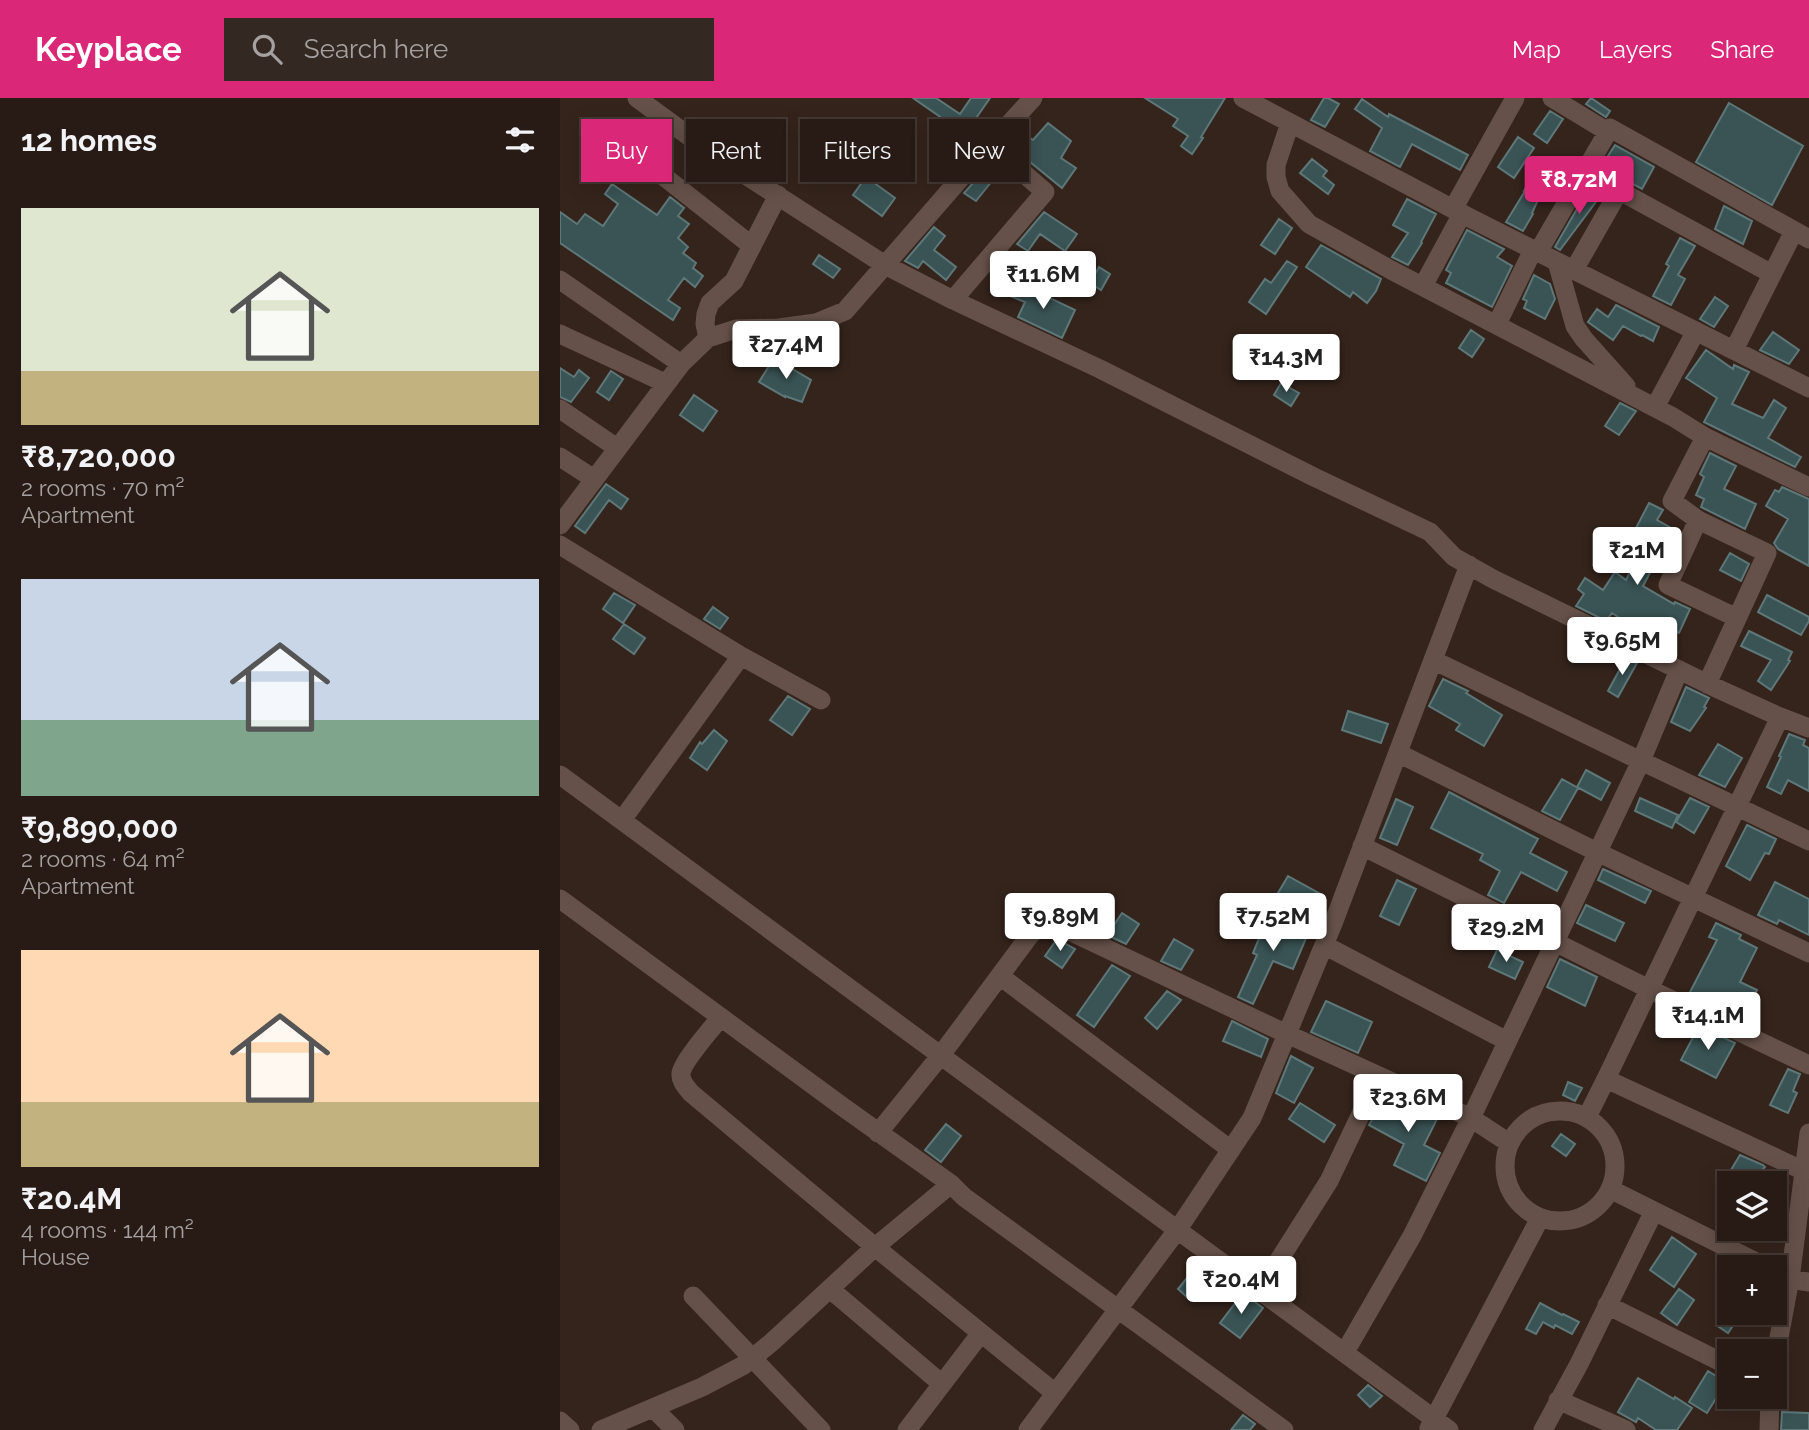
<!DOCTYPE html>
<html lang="en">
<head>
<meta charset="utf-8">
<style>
	:root { --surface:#281b15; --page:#342822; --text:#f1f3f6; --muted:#a5a1a0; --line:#443934; --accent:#db2777 }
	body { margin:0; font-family:Raleway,sans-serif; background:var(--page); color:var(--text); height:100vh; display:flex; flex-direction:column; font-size:26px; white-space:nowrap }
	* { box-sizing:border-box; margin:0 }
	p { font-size:23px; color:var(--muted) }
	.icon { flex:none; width:38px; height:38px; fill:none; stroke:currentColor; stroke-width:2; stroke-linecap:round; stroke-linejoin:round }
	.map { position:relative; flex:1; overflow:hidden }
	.sheet { display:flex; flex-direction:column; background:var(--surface); width:560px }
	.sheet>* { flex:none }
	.guide { position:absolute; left:21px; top:21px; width:665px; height:63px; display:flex; gap:14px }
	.buttons { position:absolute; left:1157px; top:1073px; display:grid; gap:14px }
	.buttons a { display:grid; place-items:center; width:70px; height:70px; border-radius:0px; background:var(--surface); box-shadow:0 4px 18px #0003,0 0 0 2px var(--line); font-size:35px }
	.price { position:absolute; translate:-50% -60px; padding:0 16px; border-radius:7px; background:#fff; color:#222; font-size:23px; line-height:46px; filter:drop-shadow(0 2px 4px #0008) }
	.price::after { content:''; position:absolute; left:50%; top:42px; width:21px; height:16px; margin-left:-10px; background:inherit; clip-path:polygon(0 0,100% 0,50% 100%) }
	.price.current { background:var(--accent); color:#fff }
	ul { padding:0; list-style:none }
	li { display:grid; align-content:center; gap:14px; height:371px; padding:0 21px }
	li span { display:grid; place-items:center; height:217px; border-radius:0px; color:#555 }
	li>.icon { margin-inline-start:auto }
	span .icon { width:126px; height:126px; fill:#fffc; stroke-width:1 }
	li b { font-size:30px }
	h2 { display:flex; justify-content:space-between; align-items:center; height:84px; padding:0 21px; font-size:30px }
	.pill { padding:0 24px; border-radius:0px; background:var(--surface); box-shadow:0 4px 18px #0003,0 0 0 2px var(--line); font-size:24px; line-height:63px }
	.pill.current { background:var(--accent); color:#fff }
	header { display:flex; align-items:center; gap:42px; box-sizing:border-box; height:98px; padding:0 35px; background:var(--accent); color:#fff }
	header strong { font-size:33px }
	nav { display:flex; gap:38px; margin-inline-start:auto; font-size:24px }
	.search { width:490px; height:63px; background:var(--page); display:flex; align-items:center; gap:18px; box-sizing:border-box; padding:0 24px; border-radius:0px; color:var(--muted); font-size:26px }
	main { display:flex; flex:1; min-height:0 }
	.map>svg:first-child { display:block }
</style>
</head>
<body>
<header>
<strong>Keyplace</strong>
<div class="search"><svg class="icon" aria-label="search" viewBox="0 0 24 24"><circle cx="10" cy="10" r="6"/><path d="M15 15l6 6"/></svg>Search here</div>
<nav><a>Map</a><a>Layers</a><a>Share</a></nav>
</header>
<main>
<section class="sheet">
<h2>12 homes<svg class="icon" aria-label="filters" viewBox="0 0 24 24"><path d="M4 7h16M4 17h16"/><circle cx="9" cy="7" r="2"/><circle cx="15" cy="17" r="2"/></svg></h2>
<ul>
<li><span style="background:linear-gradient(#dfe7d0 75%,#c2b280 0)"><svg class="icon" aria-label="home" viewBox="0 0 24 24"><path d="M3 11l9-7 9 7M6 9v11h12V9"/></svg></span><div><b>₹8,720,000</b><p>2 rooms · 70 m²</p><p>Apartment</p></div></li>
<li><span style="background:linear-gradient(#c9d6e8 65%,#7fa58c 0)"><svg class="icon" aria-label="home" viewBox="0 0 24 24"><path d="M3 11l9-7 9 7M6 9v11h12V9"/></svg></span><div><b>₹9,890,000</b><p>2 rooms · 64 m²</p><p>Apartment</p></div></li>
<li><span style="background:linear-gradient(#ffd9b3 70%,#c2b280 0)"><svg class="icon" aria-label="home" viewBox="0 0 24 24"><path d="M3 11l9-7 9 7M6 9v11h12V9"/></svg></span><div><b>₹20.4M</b><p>4 rooms · 144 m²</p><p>House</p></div></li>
</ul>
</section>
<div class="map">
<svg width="1249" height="1332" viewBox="0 0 1249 1332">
	<rect width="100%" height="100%" fill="#35241c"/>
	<path fill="#3a5354" stroke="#5e7779" stroke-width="2" d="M 353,0 L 376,0 L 400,16 L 411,0 L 430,0 L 405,36 Z
		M 585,0 L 665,0 L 641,39 L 643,40 L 632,56 L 621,48 L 628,38 L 613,28 L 618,21 Z
		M 764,0 L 768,0 L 779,6 L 765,29 L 751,22 Z
		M 1031,0 L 1050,13 L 1046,19 L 1026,6 Z
		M 802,1 L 828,19 L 829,16 L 908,57 L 900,72 L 852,46 L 840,69 L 810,53 L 822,30 L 795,11 Z
		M 1169,5 L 1243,48 L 1212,107 L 1136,64 Z
		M 990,13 L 1003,21 L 987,45 L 974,36 Z
		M 488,25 L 511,43 L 501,60 L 516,70 L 502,90 L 459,55 L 470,40 L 473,42 Z
		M 958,39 L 974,50 L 954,80 L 938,69 Z
		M 1055,47 L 1094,69 L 1082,91 L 1041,69 Z
		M 752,61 L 767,73 L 763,78 L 774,87 L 768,96 L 740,75 Z
		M 422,75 L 432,83 L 416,103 L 404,95 Z
		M 306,79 L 335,100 L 322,118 L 293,97 Z
		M 969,82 L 984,89 L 972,115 L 973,116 L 963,133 L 946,124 L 965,93 L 964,93 Z
		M 52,86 L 97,117 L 110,99 L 124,110 L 118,118 L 129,126 L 118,140 L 128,149 L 123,155 L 136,165 L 133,170 L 143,178 L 135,189 L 124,180 L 108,202 L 120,210 L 113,222 L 0,145 L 0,114 L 17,126 L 25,116 L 43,128 L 58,106 L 45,96 Z
		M 1029,90 L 1041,97 L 1000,152 L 995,149 Z
		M 847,101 L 876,116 L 861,144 L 862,145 L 848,167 L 832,159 L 848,135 L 833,127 Z
		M 1164,108 L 1192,123 L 1183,146 L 1155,131 Z
		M 484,114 L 517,136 L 505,153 L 480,136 L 468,153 L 457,146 Z
		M 719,121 L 732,130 L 715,156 L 701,147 Z
		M 374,129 L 385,138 L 374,152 L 396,169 L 386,182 L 363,163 L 358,170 L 345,163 Z
		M 907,132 L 944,151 L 937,159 L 952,168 L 932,209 L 886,185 L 891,175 L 886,172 Z
		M 1120,140 L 1135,148 L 1118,177 L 1125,181 L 1111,207 L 1093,198 L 1109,168 L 1106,166 Z
		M 761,147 L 821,181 L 816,193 L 807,205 L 793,194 L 790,199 L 746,169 Z
		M 259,157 L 280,171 L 273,180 L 253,166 Z
		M 727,163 L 737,169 L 706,216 L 689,204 L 705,181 L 711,185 Z
		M 539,169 L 550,176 L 541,192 L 530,185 Z
		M 974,177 L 990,186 L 995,201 L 985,221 L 964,210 L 967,203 L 963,201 Z
		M 456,184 L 515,212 L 502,240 L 458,219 L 465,204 L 450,198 Z
		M 1155,199 L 1168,208 L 1154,229 L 1140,221 Z
		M 1056,207 L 1099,229 L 1093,243 L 1082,237 L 1081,238 L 1063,228 L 1053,242 L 1028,224 L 1037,211 L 1048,219 Z
		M 911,232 L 924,241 L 912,259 L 899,250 Z
		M 1213,234 L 1239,252 L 1229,266 L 1200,252 Z
		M 1146,252 L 1173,271 L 1174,267 L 1189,274 L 1172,306 L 1203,320 L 1214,302 L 1226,310 L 1208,340 L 1241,359 L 1235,369 L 1144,324 L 1157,300 L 1126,280 Z
		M 214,260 L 251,282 L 242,304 L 225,298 L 225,299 L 199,284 Z
		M 0,270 L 14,279 L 19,272 L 29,280 L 11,304 L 0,299 Z
		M 51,273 L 63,281 L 49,302 L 37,294 Z
		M 721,285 L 739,295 L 731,308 L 714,297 Z
		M 134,297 L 157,313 L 143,333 L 120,317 Z
		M 1060,305 L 1076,313 L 1059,337 L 1045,328 Z
		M 1150,355 L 1176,368 L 1164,391 L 1196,406 L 1185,431 L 1141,409 L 1144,401 L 1136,397 L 1144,379 L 1140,376 Z
		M 46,386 L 68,401 L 61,411 L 49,402 L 25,435 L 15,428 Z
		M 1222,389 L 1249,401 L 1249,468 L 1218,451 L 1214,445 L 1228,421 L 1206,408 L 1215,392 L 1219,394 Z
		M 1089,405 L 1103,412 L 1097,422 L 1113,431 L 1083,488 L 1114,506 L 1115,504 L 1130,511 L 1119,535 L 1101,527 L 1095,537 L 1088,533 L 1083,541 L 1072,535 L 1075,530 L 1052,515 L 1046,523 L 1016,508 L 1024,496 L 1018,491 L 1025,480 L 1043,492 L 1055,474 L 1066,482 L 1088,439 L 1075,432 Z
		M 1170,455 L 1189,466 L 1181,483 L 1160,472 Z
		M 54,495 L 75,507 L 63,525 L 43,511 Z
		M 1207,497 L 1249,519 L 1249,523 L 1241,537 L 1198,514 Z
		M 153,509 L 168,520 L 160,531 L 144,521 Z
		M 64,526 L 85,540 L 74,556 L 53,541 Z
		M 1189,533 L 1232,554 L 1228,562 L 1230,563 L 1211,592 L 1198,583 L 1211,562 L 1181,548 Z
		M 1066,560 L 1077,565 L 1058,599 L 1048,593 Z
		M 883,581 L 908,593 L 906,595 L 942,617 L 924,648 L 896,632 L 900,626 L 869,608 Z
		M 1126,589 L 1149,600 L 1144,609 L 1146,610 L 1130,633 L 1111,624 Z
		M 228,598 L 250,611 L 232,637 L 210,622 Z
		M 788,613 L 828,626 L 821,645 L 782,632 Z
		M 154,632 L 167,643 L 147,672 L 130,660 L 140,644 L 142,646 Z
		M 1229,636 L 1245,642 L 1243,647 L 1249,650 L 1249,693 L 1228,682 L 1221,696 L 1207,689 L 1221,659 L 1219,658 Z
		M 1158,646 L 1182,660 L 1165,689 L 1139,677 Z
		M 1026,672 L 1050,685 L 1041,702 L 1017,689 Z
		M 1002,681 L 1018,690 L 1000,722 L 982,713 Z
		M 889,694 L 978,741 L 970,755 L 1007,774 L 997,793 L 961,774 L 944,805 L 928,797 L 940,773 L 920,762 L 923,756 L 871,730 Z
		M 1080,700 L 1118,717 L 1112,730 L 1075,713 Z
		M 1130,700 L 1149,709 L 1134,735 L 1116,724 Z
		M 836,701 L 853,709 L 837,747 L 820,740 Z
		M 1187,727 L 1216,741 L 1209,756 L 1205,755 L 1190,782 L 1166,768 Z
		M 1043,771 L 1091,793 L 1085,805 L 1038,782 Z
		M 728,778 L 764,798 L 754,816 L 718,795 Z
		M 837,782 L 856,791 L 839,827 L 820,818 Z
		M 1215,784 L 1249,801 L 1249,837 L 1219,822 L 1217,826 L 1198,817 Z
		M 1026,807 L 1064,825 L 1055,843 L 1017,825 Z
		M 562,815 L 579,826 L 566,846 L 547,837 Z
		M 709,816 L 749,833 L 733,871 L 713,863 L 693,906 L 678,899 L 697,857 L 693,855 Z
		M 1156,825 L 1181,837 L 1179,841 L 1197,850 L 1180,884 L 1197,892 L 1182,921 L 1129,896 L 1157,842 L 1149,839 Z
		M 497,841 L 515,851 L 502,870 L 485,858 Z
		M 614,841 L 633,852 L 621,872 L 601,863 Z
		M 937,852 L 963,864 L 955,881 L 929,869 Z
		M 1000,861 L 1037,879 L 1025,908 L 987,889 Z
		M 552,867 L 570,878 L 534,929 L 517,917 Z
		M 607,893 L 621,902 L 597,931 L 585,920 Z
		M 766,903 L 812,924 L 798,955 L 751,934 Z
		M 672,923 L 708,941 L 701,959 L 663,943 Z
		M 1139,928 L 1175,945 L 1156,980 L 1121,962 Z
		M 731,958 L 753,970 L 734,1005 L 716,995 Z
		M 1228,971 L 1240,976 L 1233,993 L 1237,995 L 1228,1015 L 1210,1007 Z
		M 1008,984 L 1022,990 L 1015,1003 L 1003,997 Z
		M 827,995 L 878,1019 L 864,1047 L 880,1055 L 866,1083 L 834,1067 L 844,1046 L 809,1027 Z
		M 740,1005 L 775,1027 L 764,1044 L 729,1021 Z
		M 386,1026 L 401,1038 L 381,1064 L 365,1052 Z
		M 1001,1036 L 1015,1046 L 1006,1058 L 992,1048 Z
		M 1180,1057 L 1203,1067 L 1205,1069 L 1203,1071 L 1229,1085 L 1163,1085 Z
		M 1112,1139 L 1136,1156 L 1114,1189 L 1090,1172 Z
		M 640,1164 L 651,1172 L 628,1200 L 618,1191 Z
		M 1119,1191 L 1134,1202 L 1117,1227 L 1101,1215 Z
		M 683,1195 L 703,1210 L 680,1240 L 660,1225 Z
		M 980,1205 L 1002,1217 L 1003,1216 L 1019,1224 L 1012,1236 L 995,1227 L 994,1230 L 983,1224 L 976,1236 L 966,1231 Z
		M 1164,1215 L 1176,1223 L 1168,1235 L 1156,1227 Z
		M 1148,1273 L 1166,1284 L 1147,1315 L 1129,1304 Z
		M 1078,1280 L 1114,1301 L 1115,1299 L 1132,1310 L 1117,1332 L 1096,1332 L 1078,1320 L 1076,1324 L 1058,1314 Z
		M 808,1287 L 822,1298 L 810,1309 L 798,1297 Z
		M 1222,1314 L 1249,1315 L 1249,1332 L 1221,1332 Z
		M 683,1317 L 695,1326 L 690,1332 L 671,1332 Z"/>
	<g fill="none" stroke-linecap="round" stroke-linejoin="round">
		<path stroke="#655149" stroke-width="19" d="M 77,0 L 156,58 L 325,167 L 393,202 L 540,271 L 754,379 L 870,434 L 894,459 L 933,481 L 1154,589 L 1220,619 L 1249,630
			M 683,0 L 912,121 L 1249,290
			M 992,0 L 1048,34
			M 730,25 L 716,67 L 716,79 L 720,93 L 749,126 L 831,172 L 1113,319 L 1145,339 L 1249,389
			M 57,74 L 83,69 L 97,73 L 192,148
			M 1025,74 L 1212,176
			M 893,111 L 955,0
			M 978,154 L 1050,30 L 1249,141
			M 997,164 L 1015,228 L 1024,241 L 1066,288
			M 1014,172 L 1059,93
			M 0,182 L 121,266
			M 863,188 L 902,116
			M 393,202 L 485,94 L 430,46
			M 937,226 L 973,152
			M 0,236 L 105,285
			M 148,240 L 145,226 L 146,216 L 150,205 L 174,183 L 218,97
			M 1174,252 L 1234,133
			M 1095,309 L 1136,233
			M 0,311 L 57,350
			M 1145,339 L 1112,403 L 1138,422 L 1207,455 L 1147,586
			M 0,359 L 34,381
			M 1138,422 L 1108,487 L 1177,520
			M 0,427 L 121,266 L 148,240 L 176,231 L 219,230 L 256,225 L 285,213 L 419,59 L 473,0
			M 0,447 L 181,558 L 62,722
			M 181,558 L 261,602
			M 1119,572 L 1081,663 L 1249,743
			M 838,655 L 1037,754 L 1249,855
			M 0,677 L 889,1332
			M 802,748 L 1089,891 L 1249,967
			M 0,801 L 283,1009 L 391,1086 L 404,1099 L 724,1332
			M 764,847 L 947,943
			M 440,878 L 671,1052
			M 161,919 C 152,930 123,963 121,975 C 120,983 126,989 131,995 L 315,1149 L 495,1295
			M 1046,981 L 1220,619
			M945 1068a55 55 0 1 1 110 0a55 55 0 1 1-110 0Z
			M 1027,1019 L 1046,981 L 1244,1073
			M 318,1035 L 381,957 L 470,837 C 484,825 489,826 505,831 L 727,936 L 911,1020 L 949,1045
			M 1050,1091 L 1206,1169
			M 1219,1175 L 1230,1181 L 1249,1184
			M 270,1191 L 382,1286
			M 700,1192 L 769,1083 L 819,978
			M 133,1198 L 261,1332
			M 1047,1207 L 1169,1268
			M 785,1254 L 852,1138 L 911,1020 L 1081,663 L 873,562
			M 1214,1266 L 1230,1181 L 1249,1035
			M 998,1302 L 1066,1332
			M 93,1310 L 115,1332
			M 0,1323 L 10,1332
			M 869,1330 L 874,1321 L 980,1120
			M 41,1332 L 142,1289 L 184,1267 L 212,1244 L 315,1149 L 391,1086
			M 347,1332 L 421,1235
			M 468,1332 L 618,1131 L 692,1020 L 774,823 L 909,467
			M 983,1332 L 1019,1266 L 1094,1113
			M 1209,1332 L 1210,1298"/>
	</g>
</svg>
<div class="buttons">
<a><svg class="icon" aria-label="layers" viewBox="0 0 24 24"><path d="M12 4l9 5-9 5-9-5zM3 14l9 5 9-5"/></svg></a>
<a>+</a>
<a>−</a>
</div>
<b class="price current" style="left:1019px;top:118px">₹8.72M</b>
<b class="price" style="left:483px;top:213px">₹11.6M</b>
<b class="price" style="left:226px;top:283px">₹27.4M</b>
<b class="price" style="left:726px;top:296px">₹14.3M</b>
<b class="price" style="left:1077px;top:489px">₹21M</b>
<b class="price" style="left:1062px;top:579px">₹9.65M</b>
<b class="price" style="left:500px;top:855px">₹9.89M</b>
<b class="price" style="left:713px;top:855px">₹7.52M</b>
<b class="price" style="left:946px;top:866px">₹29.2M</b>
<b class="price" style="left:1148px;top:954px">₹14.1M</b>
<b class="price" style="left:848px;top:1036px">₹23.6M</b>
<b class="price" style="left:681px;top:1218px">₹20.4M</b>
<div class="guide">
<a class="pill current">Buy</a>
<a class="pill">Rent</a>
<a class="pill">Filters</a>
<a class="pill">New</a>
</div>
</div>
</main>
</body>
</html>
